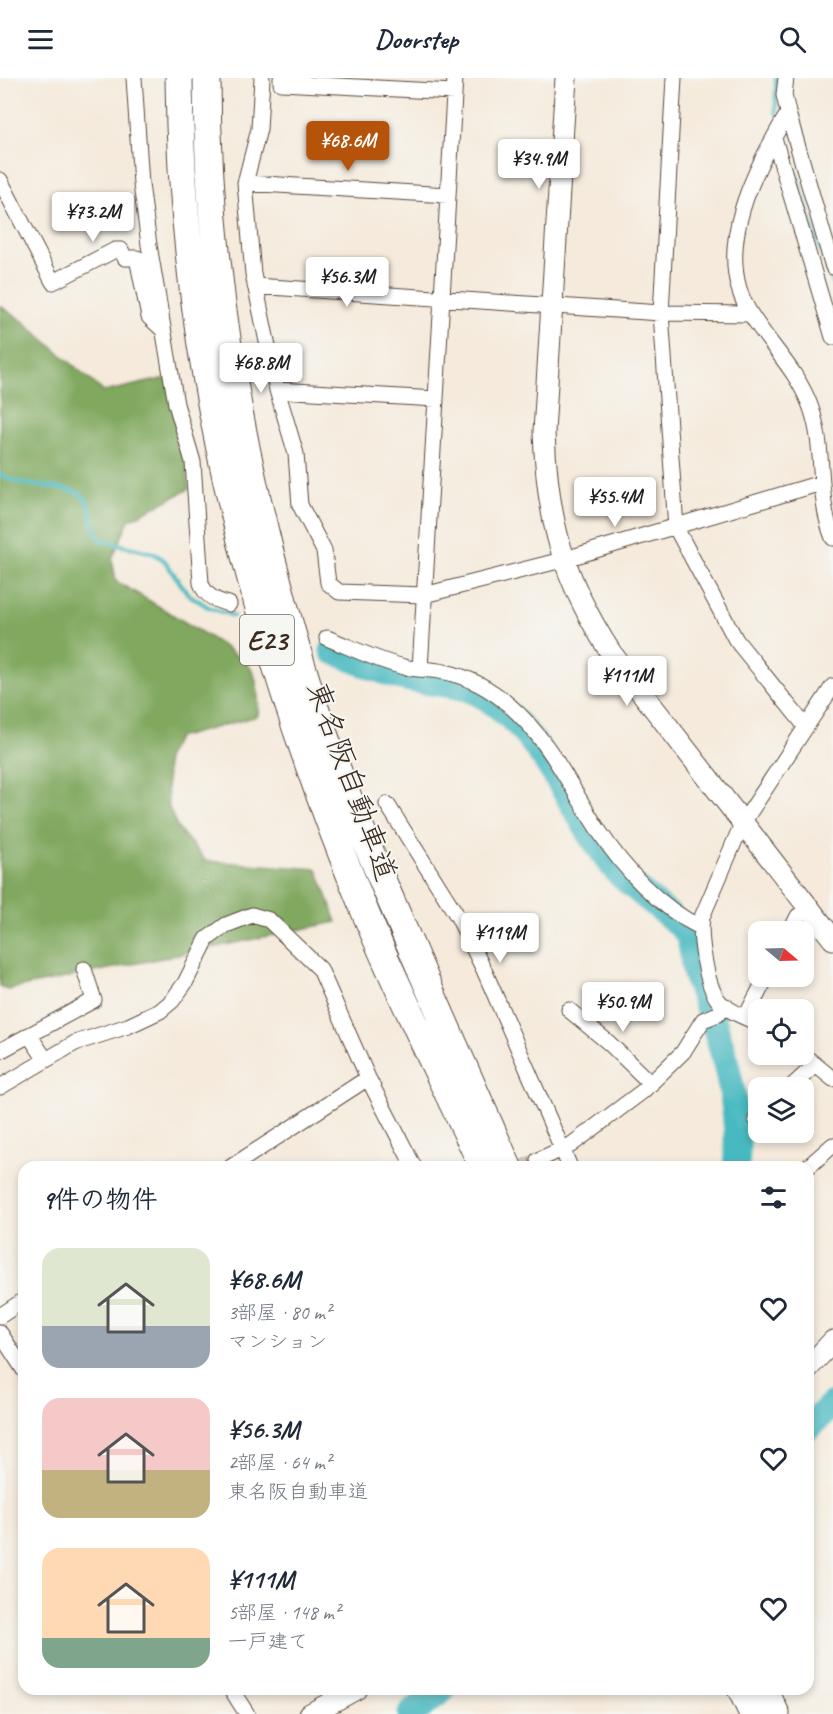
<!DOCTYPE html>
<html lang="ja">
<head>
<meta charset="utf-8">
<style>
	:root { --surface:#fff; --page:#f2f2f3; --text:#1f2937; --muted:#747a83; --accent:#b45309 }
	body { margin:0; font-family:Caveat,"Klee One",sans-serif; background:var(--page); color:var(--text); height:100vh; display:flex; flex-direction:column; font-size:22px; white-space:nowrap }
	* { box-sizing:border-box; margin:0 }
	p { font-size:20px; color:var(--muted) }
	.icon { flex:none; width:33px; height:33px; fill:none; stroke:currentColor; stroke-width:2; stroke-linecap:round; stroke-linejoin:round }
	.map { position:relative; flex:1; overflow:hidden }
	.sheet { position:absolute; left:18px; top:1083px; width:796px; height:534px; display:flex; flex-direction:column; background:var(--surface); border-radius:18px; box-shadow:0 3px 9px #0003 }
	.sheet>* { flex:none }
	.needle { width:39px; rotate:109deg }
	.tools { position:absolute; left:748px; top:843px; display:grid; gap:12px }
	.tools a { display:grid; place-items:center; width:66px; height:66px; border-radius:12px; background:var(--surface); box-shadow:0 3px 9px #0003; font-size:30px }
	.price { position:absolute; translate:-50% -51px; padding:0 14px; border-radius:6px; background:#fff; color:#222; font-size:20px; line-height:39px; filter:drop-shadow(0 2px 3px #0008) }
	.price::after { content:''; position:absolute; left:50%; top:36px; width:18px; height:14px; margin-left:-9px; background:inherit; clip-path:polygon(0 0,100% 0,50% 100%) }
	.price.selected { background:var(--accent); color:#fff }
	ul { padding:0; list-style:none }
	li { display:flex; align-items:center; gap:18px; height:150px; padding:0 24px }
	li span { display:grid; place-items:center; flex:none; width:168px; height:120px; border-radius:18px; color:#555 }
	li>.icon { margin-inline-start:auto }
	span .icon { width:72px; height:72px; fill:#fffc; stroke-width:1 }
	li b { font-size:26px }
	h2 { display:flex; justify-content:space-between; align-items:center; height:72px; padding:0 24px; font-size:26px }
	header { display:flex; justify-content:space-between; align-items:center; height:78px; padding:0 24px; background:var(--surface); font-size:27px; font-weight:700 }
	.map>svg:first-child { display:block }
</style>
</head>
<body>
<header><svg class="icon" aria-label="menu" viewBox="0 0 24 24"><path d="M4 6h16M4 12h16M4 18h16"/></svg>Doorstep<svg class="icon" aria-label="search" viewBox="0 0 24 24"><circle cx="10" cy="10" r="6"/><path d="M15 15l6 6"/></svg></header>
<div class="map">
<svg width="833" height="1636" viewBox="0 0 833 1636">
	<rect width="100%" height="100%" fill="#f6f6f2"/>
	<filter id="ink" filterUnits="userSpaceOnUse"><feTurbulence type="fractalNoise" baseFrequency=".0167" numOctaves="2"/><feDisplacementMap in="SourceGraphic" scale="12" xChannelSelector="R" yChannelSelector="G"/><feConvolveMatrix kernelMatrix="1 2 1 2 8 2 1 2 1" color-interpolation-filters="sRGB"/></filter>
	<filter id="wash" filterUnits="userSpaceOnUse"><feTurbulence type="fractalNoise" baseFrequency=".008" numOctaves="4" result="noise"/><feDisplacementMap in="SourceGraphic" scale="24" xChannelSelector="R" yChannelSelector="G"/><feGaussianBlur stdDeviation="1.35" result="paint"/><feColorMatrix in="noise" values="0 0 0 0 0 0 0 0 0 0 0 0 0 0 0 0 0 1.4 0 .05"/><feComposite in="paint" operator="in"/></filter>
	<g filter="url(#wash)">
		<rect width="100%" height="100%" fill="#f5eadb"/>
		<path fill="#80a85f" stroke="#5e693e" stroke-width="1.5" d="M 0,228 L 23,243 L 104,314 L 175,298 L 189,411 L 129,442 L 112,481 L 116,503 C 138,517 244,576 252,592 C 259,606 259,623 258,638 L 177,660 L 166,681 L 168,727 L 177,749 L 206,783 L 317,791 L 337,844 L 7,912 L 0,908 Z"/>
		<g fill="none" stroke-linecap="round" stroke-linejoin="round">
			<path stroke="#4ab9c1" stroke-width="4.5" d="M 776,0 L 776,35
				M 786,67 L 824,182
				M 827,189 L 833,206
				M 0,396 C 22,412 73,406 84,419 C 94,431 90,450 101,462 L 153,475 L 164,482 L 188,516 L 208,529 L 233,538"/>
			<path stroke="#4ab9c1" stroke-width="27" d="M 333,573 C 355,581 378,592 401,599 C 431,607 460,602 487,620 C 549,662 571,737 617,793 C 630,808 683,846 688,856 C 694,869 692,887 697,900 C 701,914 708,928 713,942 C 729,989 741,1040 736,1089
				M 808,1349 L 833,1326
				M 411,1636 L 443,1611"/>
		</g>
	</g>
	<g filter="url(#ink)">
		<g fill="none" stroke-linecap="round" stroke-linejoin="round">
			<path stroke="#d0c4b5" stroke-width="15" stroke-dasharray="15 8" stroke-linecap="butt" d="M 523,1089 L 538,1082"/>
			<defs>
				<path id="street" d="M 134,0 L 141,106 L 149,167 L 176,326 L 193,384 L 201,505 C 205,518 216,523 229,526
					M 262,0 L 259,51 L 245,105 L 253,196 L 277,312 L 296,376 L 300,427 L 324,473 L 328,505 L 339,514 L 424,517 L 562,482 L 821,405
					M 281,0 L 281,5 L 454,14
					M 674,0 L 661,235 L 676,450 L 736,562 L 806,649
					M 786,0 L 784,17 L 788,35 L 833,189
					M 788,35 C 755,90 711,173 750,235 C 770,268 798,293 811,330 C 826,372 816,418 833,460
					M 774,60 L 833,259
					M 0,102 L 53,204 L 115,172 L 121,172 L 125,180 L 137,180 L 149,239 L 162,251
					M 245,105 L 448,117
					M 255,208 L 661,235 L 750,236
					M 277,312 L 436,321
					M 327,560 C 352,570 378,583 404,589 C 417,592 431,591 445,594 C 468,599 491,611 509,627 C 550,662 570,709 599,753 C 623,790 660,830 700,849
					M 420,591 L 455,0
					M 387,726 L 458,839 L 484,892 L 570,1089
					M 790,854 L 798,838
					M 569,932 L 609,965 L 651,1006
					M 746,938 L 767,898
					M 759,946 C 748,940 726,933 718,922 C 706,907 699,857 702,839 L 742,746 L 833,608
					M 29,957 L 46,982
					M 0,973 L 94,922 L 84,891
					M 802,976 L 833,1001
					M 0,1009 L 75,965 L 128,948 L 160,933 L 172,923 L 185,905 L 207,861 L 226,847 L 252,837 L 269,842 L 320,891 L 368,1000
					M 790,1010 L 815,987
					M 756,1041 L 759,1038
					M 538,1082 L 571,1067 L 643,1013 L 683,974 L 703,942 L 718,936 L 726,928
					M 231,1089 L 368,1000 L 414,1089
					M 808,1089 L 833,1067
					M 0,1238 L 24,1222
					M 0,1255 L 24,1292
					M 231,1611 L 247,1636"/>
				<path id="secondary" d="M 566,0 L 544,354 C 547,442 563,501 611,575 L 833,861
					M 808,1290 L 833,1263
					M 310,1636 L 356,1611"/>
				<path id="highway" d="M 179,0 C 181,286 255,566 363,829 C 399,917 443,1003 483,1089
					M 207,0 C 207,211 249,424 313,624 C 334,688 360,750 386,811 C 426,904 467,997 508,1089
					M 741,1611 L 753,1636
					M 764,1611 L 776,1636"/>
			</defs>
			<use href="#street" stroke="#57473a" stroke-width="17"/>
			<use href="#secondary" stroke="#57473a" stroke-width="23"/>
			<use href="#highway" stroke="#57473a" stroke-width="29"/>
			<use href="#street" stroke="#fff" stroke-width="15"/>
			<use href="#secondary" stroke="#fff" stroke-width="21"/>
			<use href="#highway" stroke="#fff" stroke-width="27"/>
		</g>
	</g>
	<g text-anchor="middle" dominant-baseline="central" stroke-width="4.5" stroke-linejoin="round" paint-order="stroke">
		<rect fill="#f6f6f2" stroke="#73675e" stroke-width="1.5" x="240" y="537" width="54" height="50" rx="4.5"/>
		<g font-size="28" font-weight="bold" fill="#3b2a1e">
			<text x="267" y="562">E23</text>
		</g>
		<g font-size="30" fill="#3b2a1e" stroke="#f6f6f2">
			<text transform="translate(352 703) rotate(70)">東名阪自動車道</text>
		</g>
	</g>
</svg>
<div class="tools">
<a><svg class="needle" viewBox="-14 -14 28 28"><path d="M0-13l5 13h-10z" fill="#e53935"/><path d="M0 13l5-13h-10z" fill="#747a83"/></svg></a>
<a><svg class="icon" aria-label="locate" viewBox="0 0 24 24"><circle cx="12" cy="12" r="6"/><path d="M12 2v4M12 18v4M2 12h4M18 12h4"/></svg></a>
<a><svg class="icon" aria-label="layers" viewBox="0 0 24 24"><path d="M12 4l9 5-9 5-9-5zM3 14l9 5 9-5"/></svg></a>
</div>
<b class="price selected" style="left:348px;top:94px">¥68.6M</b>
<b class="price" style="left:539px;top:112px">¥34.9M</b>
<b class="price" style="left:93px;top:165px">¥73.2M</b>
<b class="price" style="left:347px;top:230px">¥56.3M</b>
<b class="price" style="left:261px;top:316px">¥68.8M</b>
<b class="price" style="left:615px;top:450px">¥55.4M</b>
<b class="price" style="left:627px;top:629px">¥111M</b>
<b class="price" style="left:500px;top:886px">¥119M</b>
<b class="price" style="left:623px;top:955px">¥50.9M</b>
<section class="sheet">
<h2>9件の物件<svg class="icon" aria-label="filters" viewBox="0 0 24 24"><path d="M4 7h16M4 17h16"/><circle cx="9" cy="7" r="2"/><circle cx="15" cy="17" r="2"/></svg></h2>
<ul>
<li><span style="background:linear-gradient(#dfe7d0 65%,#9aa5b1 0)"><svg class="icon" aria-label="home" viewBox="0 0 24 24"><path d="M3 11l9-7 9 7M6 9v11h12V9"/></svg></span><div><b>¥68.6M</b><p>3部屋 · 80 m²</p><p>マンション</p></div><svg class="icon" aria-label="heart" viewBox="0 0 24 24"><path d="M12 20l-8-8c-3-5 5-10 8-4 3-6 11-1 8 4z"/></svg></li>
<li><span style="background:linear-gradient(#f6c9c9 60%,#c2b280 0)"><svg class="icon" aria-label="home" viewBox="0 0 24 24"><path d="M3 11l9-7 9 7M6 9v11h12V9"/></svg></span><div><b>¥56.3M</b><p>2部屋 · 64 m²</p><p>東名阪自動車道</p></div><svg class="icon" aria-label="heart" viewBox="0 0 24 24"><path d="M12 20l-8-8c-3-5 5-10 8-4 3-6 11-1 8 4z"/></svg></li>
<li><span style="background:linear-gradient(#ffd9b3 75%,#7fa58c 0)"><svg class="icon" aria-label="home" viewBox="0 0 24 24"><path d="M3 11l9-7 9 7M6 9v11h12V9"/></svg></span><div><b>¥111M</b><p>5部屋 · 148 m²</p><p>一戸建て</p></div><svg class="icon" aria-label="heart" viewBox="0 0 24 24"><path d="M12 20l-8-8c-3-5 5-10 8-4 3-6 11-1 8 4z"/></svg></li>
</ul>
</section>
</div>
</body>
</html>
